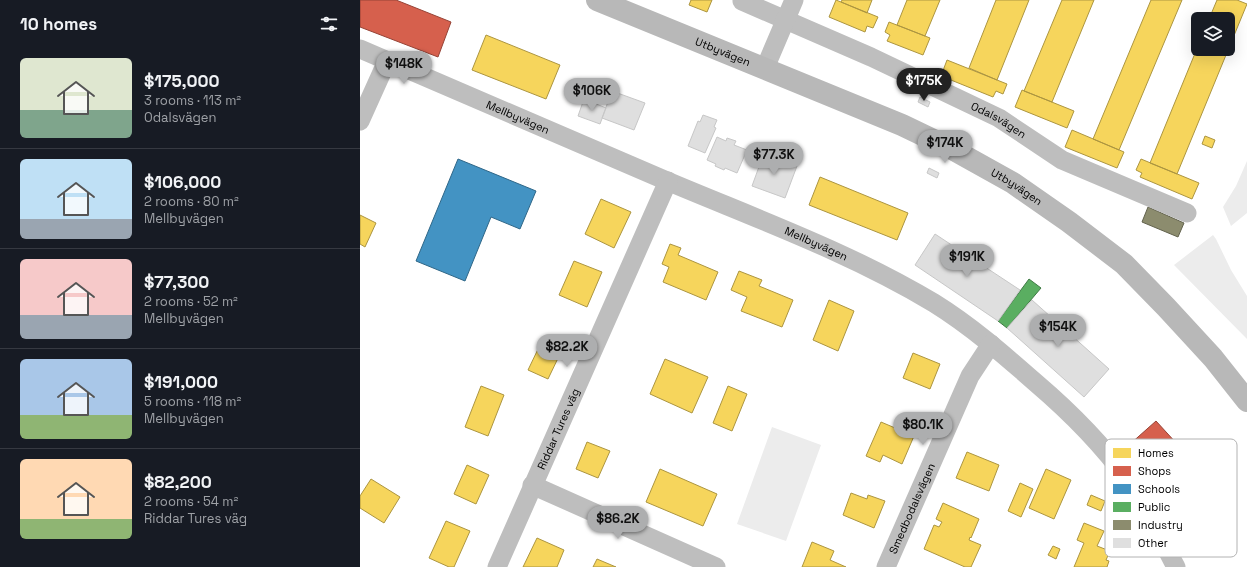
<!DOCTYPE html>
<html lang="en">
<head>
<meta charset="utf-8">
<style>
	:root { --surface:#171b24; --page:#20242c; --text:#f1f3f6; --muted:#9ea1a6; --line:#363941; --accent:#adaeaf }
	body { margin:0; font-family:"Space Grotesk",sans-serif; background:var(--page); color:var(--text); height:100vh; display:flex; flex-direction:column; font-size:15px; white-space:nowrap }
	* { box-sizing:border-box; margin:0 }
	p { font-size:13px; color:var(--muted) }
	.icon { flex:none; width:22px; height:22px; fill:none; stroke:currentColor; stroke-width:2; stroke-linecap:round; stroke-linejoin:round }
	.map { position:relative; flex:1; overflow:hidden }
	.sheet { display:flex; flex-direction:column; background:var(--surface); width:360px }
	.sheet>* { flex:none }
	.fabs { position:absolute; left:831px; top:12px; display:grid; gap:8px }
	.fabs a { display:grid; place-items:center; width:44px; height:44px; border-radius:6px; background:var(--surface); box-shadow:0 4px 16px #0002; font-size:20px }
	.price { position:absolute; translate:-50% -34px; padding:0 9px; border-radius:14px; background:var(--accent); color:#111; font-size:13px; line-height:26px; filter:drop-shadow(0 1px 2px #0008) }
	.price::after { content:''; position:absolute; left:50%; top:24px; width:12px; height:9px; margin-left:-6px; background:inherit; clip-path:polygon(0 0,100% 0,50% 100%) }
	.price.selected { background:#222; color:#fff }
	ul { padding:0; list-style:none }
	li { display:flex; align-items:center; gap:12px; height:100px; padding:0 20px }
	li+li { border-top:1px solid var(--line) }
	li span { display:grid; place-items:center; flex:none; width:112px; height:80px; border-radius:6px; color:#555 }
	li>.icon { margin-inline-start:auto }
	span .icon { width:48px; height:48px; fill:#fffc; stroke-width:1 }
	li b { font-size:17px }
	h2 { display:flex; justify-content:space-between; align-items:center; height:48px; padding:0 20px; font-size:17px }
	main { display:flex; flex:1; min-height:0 }
	.map>svg:first-child { display:block }
</style>
</head>
<body>
<main>
<section class="sheet">
<h2>10 homes<svg class="icon" aria-label="filters" viewBox="0 0 24 24"><path d="M4 7h16M4 17h16"/><circle cx="9" cy="7" r="2"/><circle cx="15" cy="17" r="2"/></svg></h2>
<ul>
<li><span style="background:linear-gradient(#dfe7d0 65%,#7fa58c 0)"><svg class="icon" aria-label="home" viewBox="0 0 24 24"><path d="M3 11l9-7 9 7M6 9v11h12V9"/></svg></span><div><b>$175,000</b><p>3 rooms · 113 m²</p><p>Odalsvägen</p></div></li>
<li><span style="background:linear-gradient(#bfe0f5 75%,#9aa5b1 0)"><svg class="icon" aria-label="home" viewBox="0 0 24 24"><path d="M3 11l9-7 9 7M6 9v11h12V9"/></svg></span><div><b>$106,000</b><p>2 rooms · 80 m²</p><p>Mellbyvägen</p></div></li>
<li><span style="background:linear-gradient(#f6c9c9 70%,#9aa5b1 0)"><svg class="icon" aria-label="home" viewBox="0 0 24 24"><path d="M3 11l9-7 9 7M6 9v11h12V9"/></svg></span><div><b>$77,300</b><p>2 rooms · 52 m²</p><p>Mellbyvägen</p></div></li>
<li><span style="background:linear-gradient(#a9c7e8 70%,#8fb573 0)"><svg class="icon" aria-label="home" viewBox="0 0 24 24"><path d="M3 11l9-7 9 7M6 9v11h12V9"/></svg></span><div><b>$191,000</b><p>5 rooms · 118 m²</p><p>Mellbyvägen</p></div></li>
<li><span style="background:linear-gradient(#ffd9b3 75%,#8fb573 0)"><svg class="icon" aria-label="home" viewBox="0 0 24 24"><path d="M3 11l9-7 9 7M6 9v11h12V9"/></svg></span><div><b>$82,200</b><p>2 rooms · 54 m²</p><p>Riddar Tures väg</p></div></li>
</ul>
</section>
<div class="map">
<svg width="887" height="567" viewBox="0 0 887 567">
	<rect width="100%" height="100%" fill="#fff"/>
	<path fill="#ececec" d="M 887,161 L 887,213 L 871,226 L 863,207 L 876,186 Z
		M 853,235 L 856,239 L 871,270 L 887,296 L 887,339 L 814,265 Z
		M 412,427 L 461,445 L 426,541 L 377,524 Z"/>
	<path fill="#f6d55c" stroke="#ac9540" d="M 331,0 L 352,0 L 347,12 L 329,5 Z
		M 476,0 L 518,17 L 513,28 L 507,26 L 505,32 L 469,17 Z
		M 482,0 L 512,0 L 507,13 L 481,2 Z
		M 547,0 L 580,0 L 565,36 L 537,25 Z
		M 636,0 L 669,0 L 637,80 L 609,68 Z
		M 702,0 L 734,0 L 692,102 L 664,91 Z
		M 791,0 L 822,0 L 759,150 L 733,139 Z
		M 857,0 L 877,0 L 887,4 L 817,174 L 790,163 L 838,46 L 838,49 L 868,49 L 868,19 L 849,19 Z
		M 529,22 L 570,38 L 563,55 L 527,41 L 530,35 L 525,32 Z
		M 126,35 L 200,65 L 186,99 L 112,70 Z
		M 587,60 L 647,84 L 643,94 L 636,91 L 633,97 L 581,76 Z
		M 662,90 L 714,111 L 707,128 L 655,107 Z
		M 712,130 L 764,152 L 757,168 L 705,147 Z
		M 845,136 L 855,140 L 852,148 L 842,144 Z
		M 781,159 L 839,183 L 832,199 L 780,177 L 782,173 L 776,170 Z
		M 460,177 L 548,213 L 537,240 L 449,205 Z
		M 241,199 L 271,212 L 254,248 L 225,234 Z
		M 0,215 L 16,223 L 5,247 L 0,244 Z
		M 310,244 L 321,248 L 318,255 L 358,272 L 346,300 L 303,282 L 309,267 L 302,264 Z
		M 214,261 L 242,272 L 227,307 L 199,295 Z
		M 379,271 L 402,280 L 399,286 L 433,300 L 422,327 L 381,311 L 387,297 L 371,290 Z
		M 469,300 L 494,311 L 478,351 L 453,340 Z
		M 180,345 L 200,354 L 188,379 L 168,370 Z
		M 553,353 L 580,364 L 570,389 L 543,378 Z
		M 305,359 L 348,377 L 332,413 L 290,394 Z
		M 121,386 L 144,395 L 128,436 L 105,427 Z
		M 368,386 L 387,394 L 372,431 L 353,423 Z
		M 521,422 L 554,436 L 542,464 L 523,455 L 520,462 L 506,456 Z
		M 227,442 L 250,451 L 238,478 L 216,469 Z
		M 607,452 L 639,465 L 629,491 L 596,478 Z
		M 107,465 L 129,475 L 116,504 L 94,494 Z
		M 300,469 L 357,494 L 343,526 L 286,502 Z
		M 686,469 L 711,480 L 694,519 L 669,508 Z
		M 11,479 L 40,497 L 24,523 L 0,508 L 0,496 Z
		M 660,483 L 673,489 L 661,517 L 648,511 Z
		M 491,493 L 507,499 L 508,495 L 525,501 L 514,528 L 483,515 Z
		M 731,495 L 745,501 L 741,511 L 727,505 Z
		M 583,503 L 619,519 L 611,538 L 610,537 L 609,540 L 621,545 L 611,567 L 605,567 L 564,549 L 574,525 L 579,527 L 582,522 L 576,519 Z
		M 86,521 L 110,531 L 94,567 L 89,567 L 69,558 Z
		M 724,523 L 744,531 L 737,546 L 750,551 L 746,560 L 749,561 L 747,567 L 714,567 L 724,543 L 717,540 Z
		M 177,538 L 204,550 L 197,567 L 163,567 Z
		M 452,542 L 474,551 L 470,560 L 486,567 L 442,567 Z
		M 693,546 L 700,549 L 696,559 L 688,555 Z
		M 237,559 L 256,567 L 233,567 Z"/>
	<path fill="#d6604d" stroke="#964336" d="M 0,0 L 36,0 L 91,22 L 78,57 L 0,27 Z
		M 796,421 L 840,469 L 813,493 L 769,445 Z"/>
	<path fill="#4393c3" stroke="#2f6788" d="M 98,159 L 176,191 L 160,229 L 131,217 L 105,281 L 56,261 Z"/>
	<path fill="#5aae61" stroke="#3f7a44" d="M 669,279 L 681,288 L 647,328 L 638,321 Z"/>
	<path fill="#8c8c6e" stroke="#62624d" d="M 788,207 L 824,223 L 818,237 L 782,222 Z"/>
	<path fill="#dfdfdf" stroke="#c7c7c7" d="M 252,91 L 285,103 L 274,130 L 242,118 Z
		M 560,97 L 570,102 L 568,107 L 558,102 Z
		M 224,99 L 246,108 L 240,124 L 218,116 Z
		M 343,115 L 357,120 L 354,127 L 356,128 L 345,153 L 328,146 L 338,121 L 340,122 Z
		M 357,137 L 366,141 L 367,138 L 376,141 L 374,145 L 387,150 L 377,173 L 365,168 L 364,170 L 355,166 L 356,164 L 347,160 Z
		M 404,153 L 437,166 L 425,198 L 392,186 Z
		M 569,168 L 579,173 L 577,178 L 567,173 Z
		M 575,234 L 660,290 L 638,321 L 555,265 Z
		M 672,300 L 749,369 L 724,397 L 647,328 Z"/>
	<g fill="none" stroke-linecap="round" stroke-linejoin="round">
		<g stroke="#bebebe" stroke-width="19">
			<path id="s1" d="M 382,1 L 511,57 L 639,118 L 702,160 L 827,213"/>
			<path id="s2" d="M 0,49 C 102,93 204,137 307,181 C 397,219 489,252 574,303 C 611,326 643,354 676,383 C 710,412 741,443 768,480 C 787,507 800,538 816,567"/>
			<path d="M 405,68 L 434,0"/>
			<path d="M 0,121 L 27,61"/>
			<path d="M 172,485 L 356,567"/>
			<path id="s3" d="M 137,567 L 308,181"/>
			<path id="s4" d="M 526,567 L 610,376 L 631,344"/>
		</g>
		<path stroke="#b8b8b8" stroke-width="22" id="s5" d="M 237,0 L 542,125 L 592,149 L 653,183 L 709,222 L 764,264 L 806,307 L 853,358 L 887,401"/>
	</g>
	<g text-anchor="middle" dominant-baseline="central" stroke-width="4" stroke-linejoin="round" paint-order="stroke">
		<g font-size="11" fill="#000" stroke="#fff">
			<text stroke="none"><textPath href="#s5" startOffset="136">Utbyvägen</textPath></text>
			<text stroke="none"><textPath href="#s2" startOffset="172">Mellbyvägen</textPath></text>
			<text stroke="none"><textPath href="#s1" startOffset="283">Odalsvägen</textPath></text>
			<text stroke="none"><textPath href="#s5" startOffset="460">Utbyvägen</textPath></text>
			<text stroke="none"><textPath href="#s2" startOffset="496">Mellbyvägen</textPath></text>
			<text stroke="none"><textPath href="#s3" startOffset="151">Riddar Tures väg</textPath></text>
			<text stroke="none"><textPath href="#s4" startOffset="64">Smedbodalsvägen</textPath></text>
		</g>
	</g>
	<rect x="745" y="439" width="132" height="118" rx="6" fill="#fff" stroke="#b2b2b2" stroke-width="1"/>
	<rect x="753" y="448" width="18" height="10" fill="#f6d55c"/>
	<rect x="753" y="466" width="18" height="10" fill="#d6604d"/>
	<rect x="753" y="484" width="18" height="10" fill="#4393c3"/>
	<rect x="753" y="502" width="18" height="10" fill="#5aae61"/>
	<rect x="753" y="520" width="18" height="10" fill="#8c8c6e"/>
	<rect x="753" y="538" width="18" height="10" fill="#dfdfdf"/>
	<g font-size="11" fill="#000">
		<text x="778" y="457">Homes</text>
		<text x="778" y="475">Shops</text>
		<text x="778" y="493">Schools</text>
		<text x="778" y="511">Public</text>
		<text x="778" y="529">Industry</text>
		<text x="778" y="547">Other</text>
	</g>
</svg>
<div class="fabs">
<a><svg class="icon" aria-label="layers" viewBox="0 0 24 24"><path d="M12 4l9 5-9 5-9-5zM3 14l9 5 9-5"/></svg></a>
</div>
<b class="price" style="left:44px;top:85px">$148K</b>
<b class="price selected" style="left:564px;top:102px">$175K</b>
<b class="price" style="left:232px;top:112px">$106K</b>
<b class="price" style="left:585px;top:164px">$174K</b>
<b class="price" style="left:414px;top:176px">$77.3K</b>
<b class="price" style="left:607px;top:278px">$191K</b>
<b class="price" style="left:698px;top:348px">$154K</b>
<b class="price" style="left:207px;top:368px">$82.2K</b>
<b class="price" style="left:563px;top:446px">$80.1K</b>
<b class="price" style="left:258px;top:540px">$86.2K</b>
</div>
</main>
</body>
</html>
